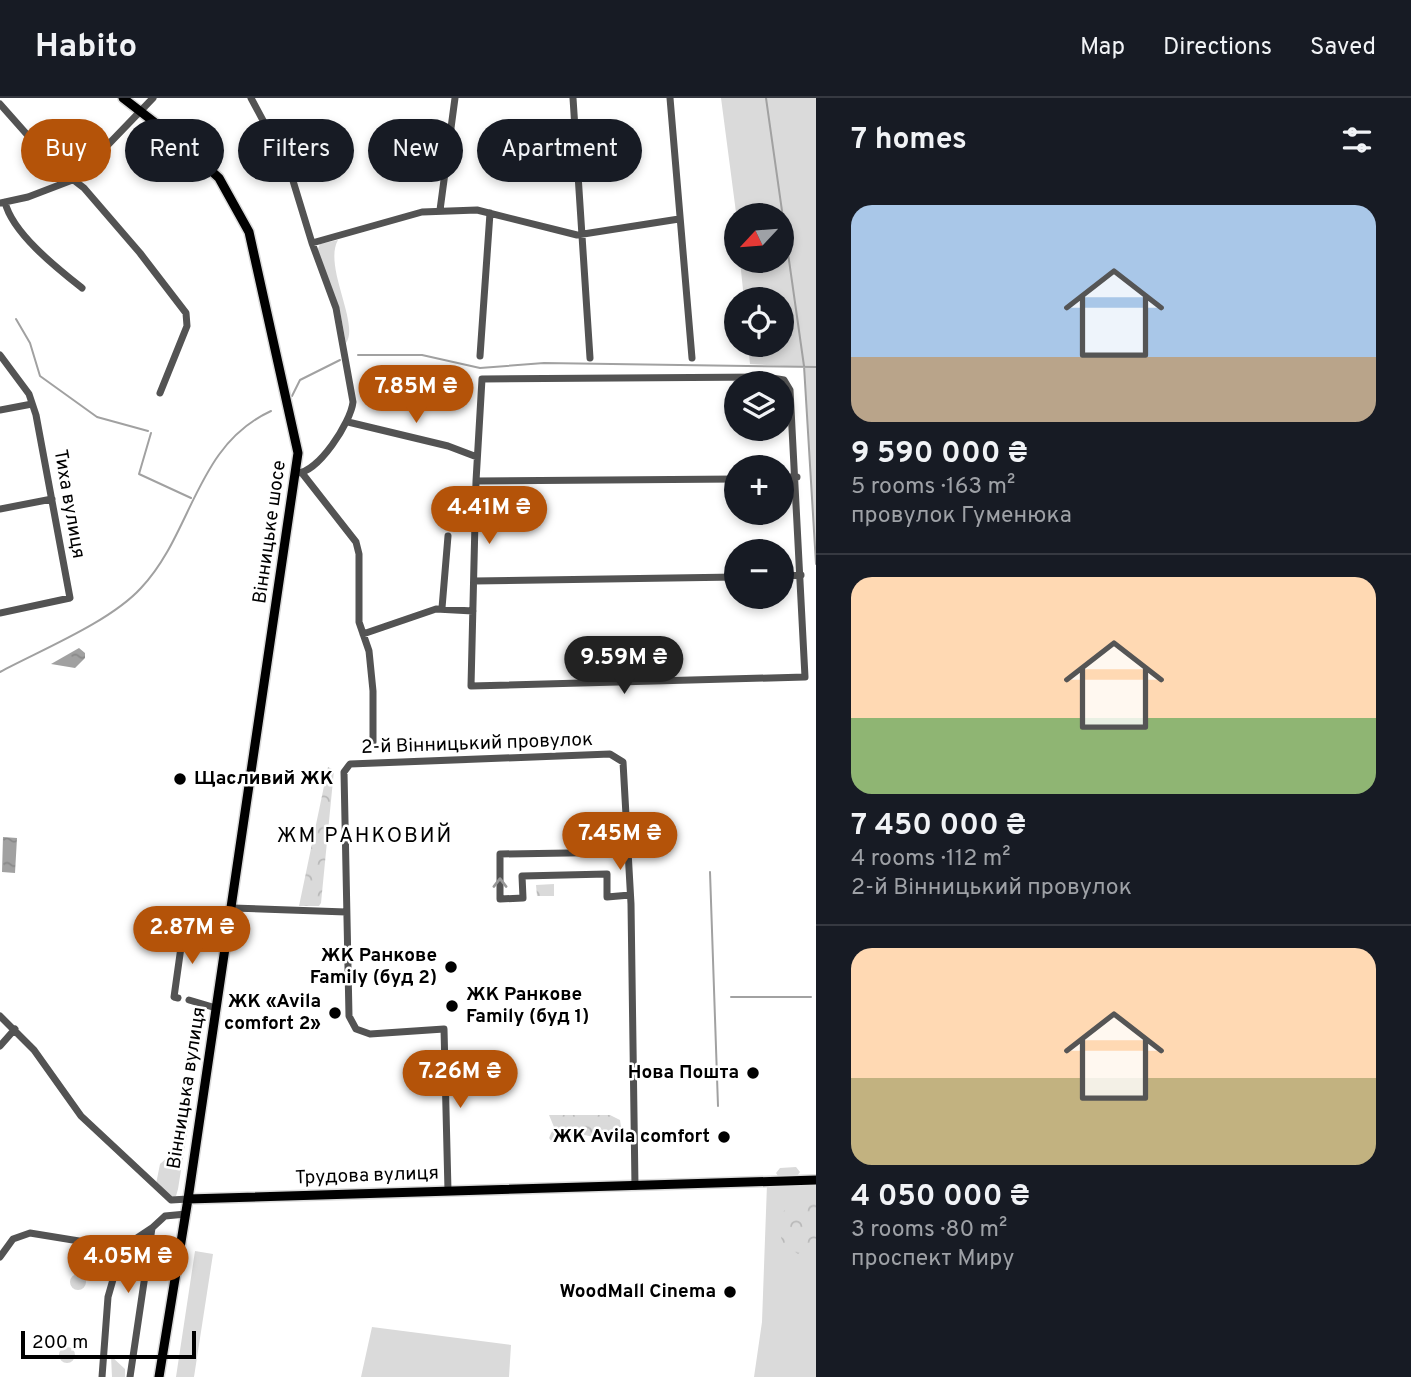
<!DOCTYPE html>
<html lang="en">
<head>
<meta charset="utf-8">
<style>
	:root { --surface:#171b24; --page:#242831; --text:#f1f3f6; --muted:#9ea1a6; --line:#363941; --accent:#b45309 }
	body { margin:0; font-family:Overpass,sans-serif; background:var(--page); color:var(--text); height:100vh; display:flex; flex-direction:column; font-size:26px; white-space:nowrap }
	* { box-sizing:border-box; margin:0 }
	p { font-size:23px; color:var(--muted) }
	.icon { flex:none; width:38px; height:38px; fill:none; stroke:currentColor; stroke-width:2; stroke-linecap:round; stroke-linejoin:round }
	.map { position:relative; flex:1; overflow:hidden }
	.side { display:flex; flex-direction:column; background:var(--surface); width:595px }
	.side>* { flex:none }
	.banner { position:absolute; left:21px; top:21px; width:665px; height:63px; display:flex; gap:14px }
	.needle { width:46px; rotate:244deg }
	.buttons { position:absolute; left:724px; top:105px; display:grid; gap:14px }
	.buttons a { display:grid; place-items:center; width:70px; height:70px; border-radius:50%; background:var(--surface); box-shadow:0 4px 10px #0003; font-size:35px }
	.scale { position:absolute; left:21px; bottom:18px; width:175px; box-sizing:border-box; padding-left:7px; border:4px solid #000; border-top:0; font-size:19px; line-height:24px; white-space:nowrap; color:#000; -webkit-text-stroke:5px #fff; paint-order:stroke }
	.price { position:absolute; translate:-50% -60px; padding:0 16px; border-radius:24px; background:var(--accent); color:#fff; font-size:23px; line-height:46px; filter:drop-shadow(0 2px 4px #0008) }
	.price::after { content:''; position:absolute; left:50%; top:42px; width:21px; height:16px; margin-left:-10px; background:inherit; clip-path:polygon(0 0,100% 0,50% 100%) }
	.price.current { background:#222; color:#fff }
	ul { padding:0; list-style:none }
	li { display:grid; align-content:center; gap:14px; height:371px; padding:0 35px }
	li+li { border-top:2px solid var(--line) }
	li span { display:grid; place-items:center; height:217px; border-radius:21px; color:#555 }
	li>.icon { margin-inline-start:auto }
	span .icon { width:126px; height:126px; fill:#fffc; stroke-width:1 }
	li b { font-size:30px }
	h2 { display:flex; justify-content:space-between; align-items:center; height:84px; padding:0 35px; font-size:30px }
	.tag { padding:0 24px; border-radius:32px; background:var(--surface); box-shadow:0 4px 10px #0003; font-size:24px; line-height:63px }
	.tag.current { background:var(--accent); color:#fff }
	header { display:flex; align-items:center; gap:42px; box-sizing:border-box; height:98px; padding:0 35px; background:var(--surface); border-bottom:2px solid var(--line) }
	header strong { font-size:33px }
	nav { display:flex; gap:38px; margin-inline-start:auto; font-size:24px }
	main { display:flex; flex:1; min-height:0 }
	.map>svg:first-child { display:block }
</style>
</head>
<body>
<header>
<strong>Habito</strong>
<nav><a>Map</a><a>Directions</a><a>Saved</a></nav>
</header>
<main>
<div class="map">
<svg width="816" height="1279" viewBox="0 0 816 1279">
	<defs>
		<pattern id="forest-crowns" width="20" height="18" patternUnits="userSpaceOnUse" patternTransform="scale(1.75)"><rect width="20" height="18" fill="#dadada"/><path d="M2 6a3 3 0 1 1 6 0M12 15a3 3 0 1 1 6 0" fill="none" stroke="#b9b9b9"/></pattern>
		<pattern id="water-ripples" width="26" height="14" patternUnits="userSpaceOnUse" patternTransform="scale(1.75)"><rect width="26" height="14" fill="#a1a1a1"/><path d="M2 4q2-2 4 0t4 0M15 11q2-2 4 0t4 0" fill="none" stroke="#898989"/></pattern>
	</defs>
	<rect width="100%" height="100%" fill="#fff"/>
	<path fill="#dadada" d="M 721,0 L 816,0 L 816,466 L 804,269 L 750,266 L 748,247 L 782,247 L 782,201 L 744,201 L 740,163 L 782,163 L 782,117 L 737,117 L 737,122 Z
		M 338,142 C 323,168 360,226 346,245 L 340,213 L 317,153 L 320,146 Z
		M 187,1009 L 191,1010 L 178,1091 L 176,1098 L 172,1100 L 156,1086 L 160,1066 C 184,1046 171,1042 178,1018 Z
		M 796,1069 L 800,1074 L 797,1078 L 778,1078 L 776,1075 L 780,1070 Z
		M 816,1085 L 816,1279 L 754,1279 L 762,1224 L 767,1086 Z
		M 195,1153 L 213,1156 L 194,1279 L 176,1279 Z
		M70 1184a8 8 0 1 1 16 0a8 8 0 1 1-16 0Z
		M 372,1229 L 511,1247 L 509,1279 L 361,1279 Z
		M59 1257a8 8 0 1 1 16 0a8 8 0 1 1-16 0Z
		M 111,1258 L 125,1271 L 125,1279 L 112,1279 Z"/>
	<path fill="url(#forest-crowns)" d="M 328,669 L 334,672 L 321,805 L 319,808 L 299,808 Z
		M 554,786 L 554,798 L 537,798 L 536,787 Z
		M 549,1017 L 610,1017 L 620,1022 L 622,1036 L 598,1040 L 580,1036 L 552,1044 L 549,1040 L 554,1029 Z
		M 816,1100 L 816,1141 L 798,1156 L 782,1145 L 778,1119 L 796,1101 Z"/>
	<path fill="url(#water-ripples)" d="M 79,550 L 85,555 L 85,560 L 75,570 L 51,566 Z
		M 3,739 L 17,740 L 15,775 L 2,774 Z"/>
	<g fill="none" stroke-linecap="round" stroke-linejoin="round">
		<path stroke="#a1a1a1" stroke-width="2" d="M 766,0 L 804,268 L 816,466
			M 16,221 L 30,245 L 40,278 L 97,319 L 148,333
			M 358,257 L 422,257 L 480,270 L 544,265 L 816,269
			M 292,298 L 300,282 L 340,262
			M 151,335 L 139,376 L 191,400
			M 0,574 C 41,552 110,524 141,490 C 193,435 195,348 271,313
			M 710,774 L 718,1008
			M 731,899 L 811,899"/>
		<defs>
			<path id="major" d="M 123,0 L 180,44 L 219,80 L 249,134 L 298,355 L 188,1101 L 159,1279
				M 188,1101 L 816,1082"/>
		</defs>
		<use href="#major" stroke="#dbdbdb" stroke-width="12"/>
		<path stroke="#535353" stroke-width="7" d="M 251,0 L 290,73 L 312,145 L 336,210 L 353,304 C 351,324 318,375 297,375
			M 573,0 L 590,260
			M 670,0 L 692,260
			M 0,6 L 54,67 L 84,90 L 140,155 L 186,215 L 187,228 L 160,295
			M 5,104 C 12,135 58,171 82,190
			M 0,105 L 28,99 L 75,81 L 153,0
			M 440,112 L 455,0
			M 312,145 L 422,114 L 477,112 L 577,137 L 679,121
			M 0,257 L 29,296 L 36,317 L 70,500 L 0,515
			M 480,258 L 490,115
			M 766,279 L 784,282 L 790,292 L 805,579 L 471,588 L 476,383 L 482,281 Z
			M 0,312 L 32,306
			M 348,324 L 448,348 L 477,359
			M 302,375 L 356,444 L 359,456 L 359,524 L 369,553 L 373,593 L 373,644
			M 782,379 L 797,379
			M 476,383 L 737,381
			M 0,411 L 52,401
			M 782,478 L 801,477
			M 474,483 L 737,479
			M 442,510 L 448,438
			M 363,536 L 436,511 L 473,513
			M 629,754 L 500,756 L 500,801 L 523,800 L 522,778 L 607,776 L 607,799 L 630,797
			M 232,810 L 346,814
			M 178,900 L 174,899 L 182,842
			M 189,902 L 216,910
			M 0,918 L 34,952 L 81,1018 L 171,1102 L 188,1101
			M 0,948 L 15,931
			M 448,1093 L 444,931 L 370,936 L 356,931 L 349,918 L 344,674 L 350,666 L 610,656 L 623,664 L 631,806 L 635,1088
			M 0,1159 L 13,1141 L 30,1135 L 122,1150
			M 102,1279 L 108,1199 L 122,1150 L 152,1130
			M 130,1279 L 152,1130 L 165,1118 L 186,1116"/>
		<use href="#major" stroke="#000" stroke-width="9"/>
	</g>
	<defs><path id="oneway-chevron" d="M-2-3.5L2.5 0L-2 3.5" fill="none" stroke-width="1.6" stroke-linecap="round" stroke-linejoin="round" transform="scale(1.75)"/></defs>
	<use stroke="#989898" href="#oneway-chevron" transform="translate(500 785) rotate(-90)"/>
	<g fill="#000" stroke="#fff" stroke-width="2.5">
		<circle cx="180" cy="681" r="7"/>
		<circle cx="451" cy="869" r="7"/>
		<circle cx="452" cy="908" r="7"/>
		<circle cx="335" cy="915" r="7"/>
		<circle cx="753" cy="975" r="7"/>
		<circle cx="724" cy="1039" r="7"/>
		<circle cx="730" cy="1194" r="7"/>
	</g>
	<g text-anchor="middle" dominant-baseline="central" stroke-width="5" stroke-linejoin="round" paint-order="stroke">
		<g font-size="19" fill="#000" stroke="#fff">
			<text transform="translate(69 406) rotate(80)">Тиха вулиця</text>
			<text transform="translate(270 434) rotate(-82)">Вінницьке шосе</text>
			<text transform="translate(477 646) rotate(-2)">2-й Вінницький провулок</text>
			<text transform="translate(187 990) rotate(-81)">Вінницька вулиця</text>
			<text transform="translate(367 1078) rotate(-2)">Трудова вулиця</text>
		</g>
		<g font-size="19" font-weight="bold" fill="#000" stroke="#fff" text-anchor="end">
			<text x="194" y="681" text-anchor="start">Щасливий ЖК</text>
			<text x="437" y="858">ЖК Ранкове<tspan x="437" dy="22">Family (буд 2)</tspan></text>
			<text x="466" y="897" text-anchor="start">ЖК Ранкове<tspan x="466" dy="22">Family (буд 1)</tspan></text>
			<text x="321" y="904">ЖК «Avila<tspan x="321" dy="22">comfort 2»</tspan></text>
			<text x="739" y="975">Нова Пошта</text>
			<text x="710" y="1039">ЖК Avila comfort</text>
			<text x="716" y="1194">WoodMall Cinema</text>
		</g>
		<g font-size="21" letter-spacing="2" fill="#000" stroke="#fff">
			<text x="365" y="738">ЖМ РАНКОВИЙ</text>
		</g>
	</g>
</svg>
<div class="buttons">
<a><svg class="needle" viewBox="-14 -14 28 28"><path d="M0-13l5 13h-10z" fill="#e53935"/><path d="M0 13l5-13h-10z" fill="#9ea1a6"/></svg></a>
<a><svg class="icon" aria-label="locate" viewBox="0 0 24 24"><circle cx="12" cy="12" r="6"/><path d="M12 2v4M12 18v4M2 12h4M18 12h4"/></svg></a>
<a><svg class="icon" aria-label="layers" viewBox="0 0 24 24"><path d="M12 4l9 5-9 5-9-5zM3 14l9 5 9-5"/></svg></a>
<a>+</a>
<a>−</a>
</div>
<div class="scale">200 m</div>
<b class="price" style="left:416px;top:327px">7.85M ₴</b>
<b class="price" style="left:489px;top:448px">4.41M ₴</b>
<b class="price current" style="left:624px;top:598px">9.59M ₴</b>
<b class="price" style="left:620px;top:774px">7.45M ₴</b>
<b class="price" style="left:192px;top:868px">2.87M ₴</b>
<b class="price" style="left:460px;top:1012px">7.26M ₴</b>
<b class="price" style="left:128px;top:1197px">4.05M ₴</b>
<div class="banner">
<a class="tag current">Buy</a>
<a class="tag">Rent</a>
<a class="tag">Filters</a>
<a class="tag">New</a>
<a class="tag">Apartment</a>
</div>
</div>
<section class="side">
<h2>7 homes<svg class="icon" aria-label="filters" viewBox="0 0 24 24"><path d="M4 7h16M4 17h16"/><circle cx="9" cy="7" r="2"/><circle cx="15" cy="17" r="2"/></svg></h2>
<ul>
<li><span style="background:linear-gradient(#a9c7e8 70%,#b9a48a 0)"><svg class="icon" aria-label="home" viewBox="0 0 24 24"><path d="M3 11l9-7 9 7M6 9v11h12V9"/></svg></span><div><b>9 590 000 ₴</b><p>5 rooms · 163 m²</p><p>провулок Гуменюка</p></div></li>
<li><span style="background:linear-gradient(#ffd9b3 65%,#8fb573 0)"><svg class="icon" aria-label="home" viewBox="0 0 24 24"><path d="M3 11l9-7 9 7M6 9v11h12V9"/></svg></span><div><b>7 450 000 ₴</b><p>4 rooms · 112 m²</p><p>2-й Вінницький провулок</p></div></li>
<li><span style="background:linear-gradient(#ffd9b3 60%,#c2b280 0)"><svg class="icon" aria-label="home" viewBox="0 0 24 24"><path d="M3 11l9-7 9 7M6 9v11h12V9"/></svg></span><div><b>4 050 000 ₴</b><p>3 rooms · 80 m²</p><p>проспект Миру</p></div></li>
</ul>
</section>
</main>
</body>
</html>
